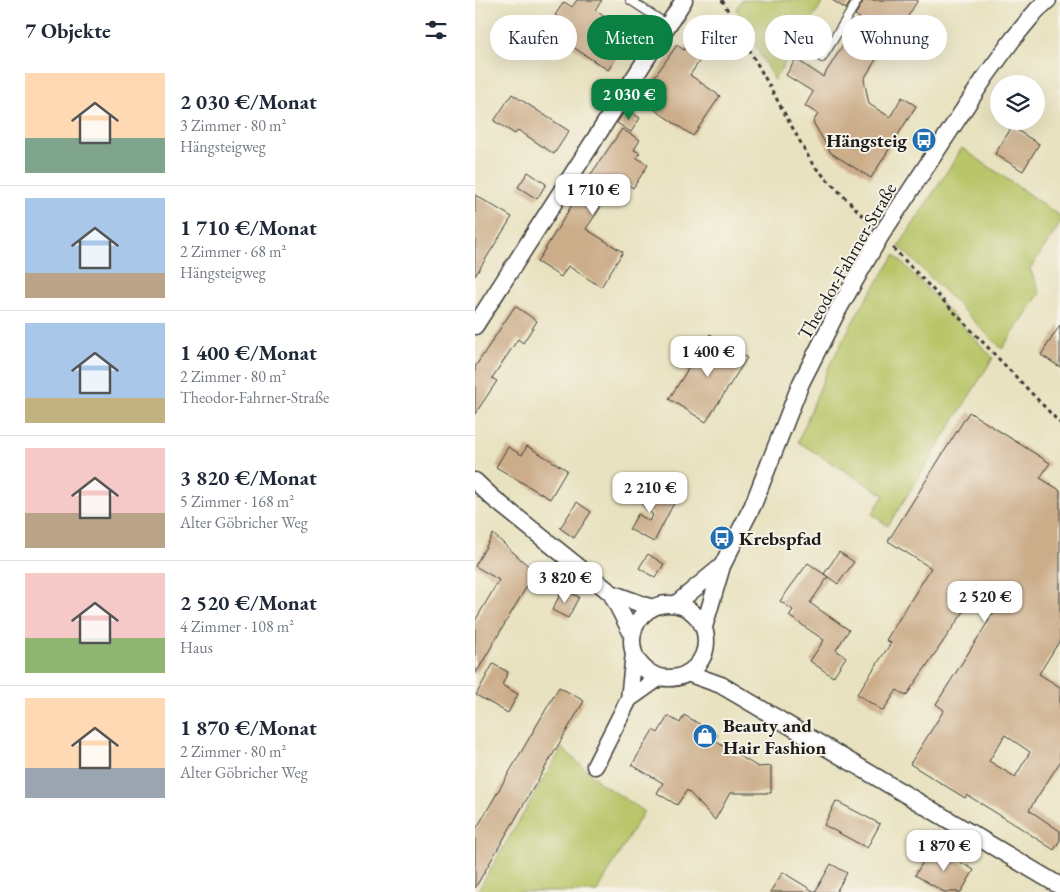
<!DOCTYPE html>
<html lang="de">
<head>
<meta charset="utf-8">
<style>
	:root { --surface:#fff; --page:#f6f6f7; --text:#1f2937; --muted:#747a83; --line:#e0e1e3; --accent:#0b8043 }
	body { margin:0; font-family:"EB Garamond",serif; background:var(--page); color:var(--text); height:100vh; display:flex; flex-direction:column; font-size:19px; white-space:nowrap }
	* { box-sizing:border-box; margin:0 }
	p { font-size:16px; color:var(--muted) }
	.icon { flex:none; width:28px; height:28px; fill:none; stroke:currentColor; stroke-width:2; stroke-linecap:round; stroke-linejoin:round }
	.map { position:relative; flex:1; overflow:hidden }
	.sheet { display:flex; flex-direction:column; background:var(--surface); width:475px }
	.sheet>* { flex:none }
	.top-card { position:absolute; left:15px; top:15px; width:475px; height:45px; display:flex; gap:10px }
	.controls { position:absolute; left:515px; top:75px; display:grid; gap:10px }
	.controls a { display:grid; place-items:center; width:55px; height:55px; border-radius:50%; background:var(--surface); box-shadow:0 5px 20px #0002; font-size:25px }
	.price { position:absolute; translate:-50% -42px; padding:0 11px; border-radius:10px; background:#fff; color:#222; font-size:16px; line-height:32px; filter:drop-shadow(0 1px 2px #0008) }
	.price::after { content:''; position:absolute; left:50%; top:30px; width:15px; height:11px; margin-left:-8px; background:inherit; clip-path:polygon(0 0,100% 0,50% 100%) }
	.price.active { background:var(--accent); color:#fff }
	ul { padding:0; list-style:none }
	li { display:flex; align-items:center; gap:15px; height:125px; padding:0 25px }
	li+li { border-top:1px solid var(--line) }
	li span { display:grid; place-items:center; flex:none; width:140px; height:100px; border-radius:0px; color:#555 }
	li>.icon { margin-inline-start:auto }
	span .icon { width:60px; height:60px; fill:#fffc; stroke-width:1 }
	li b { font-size:21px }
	h2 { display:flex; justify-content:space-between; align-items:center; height:60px; padding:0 25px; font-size:21px }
	.tag { padding:0 18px; border-radius:22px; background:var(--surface); box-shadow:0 5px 20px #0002; font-size:18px; line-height:45px }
	.tag.active { background:var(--accent); color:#fff }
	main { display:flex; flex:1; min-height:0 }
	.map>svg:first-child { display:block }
</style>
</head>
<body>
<main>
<section class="sheet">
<h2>7 Objekte<svg class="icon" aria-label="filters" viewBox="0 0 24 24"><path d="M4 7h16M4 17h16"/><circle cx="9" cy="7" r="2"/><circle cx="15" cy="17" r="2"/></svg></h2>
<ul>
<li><span style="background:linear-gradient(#ffd9b3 65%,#7fa58c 0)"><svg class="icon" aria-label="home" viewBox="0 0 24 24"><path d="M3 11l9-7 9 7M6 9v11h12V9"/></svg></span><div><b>2 030 €/Monat</b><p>3 Zimmer · 80 m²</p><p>Hängsteigweg</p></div></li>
<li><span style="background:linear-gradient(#a9c7e8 75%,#b9a48a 0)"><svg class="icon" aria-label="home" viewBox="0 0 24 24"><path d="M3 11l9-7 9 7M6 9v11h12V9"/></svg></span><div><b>1 710 €/Monat</b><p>2 Zimmer · 68 m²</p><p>Hängsteigweg</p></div></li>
<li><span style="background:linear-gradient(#a9c7e8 75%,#c2b280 0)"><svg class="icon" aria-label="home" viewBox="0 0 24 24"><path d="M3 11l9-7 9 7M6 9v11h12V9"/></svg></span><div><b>1 400 €/Monat</b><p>2 Zimmer · 80 m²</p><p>Theodor-Fahrner-Straße</p></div></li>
<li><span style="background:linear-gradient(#f6c9c9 65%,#b9a48a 0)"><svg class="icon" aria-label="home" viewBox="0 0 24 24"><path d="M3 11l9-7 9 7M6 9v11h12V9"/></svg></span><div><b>3 820 €/Monat</b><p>5 Zimmer · 168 m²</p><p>Alter Göbricher Weg</p></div></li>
<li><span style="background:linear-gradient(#f6c9c9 65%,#8fb573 0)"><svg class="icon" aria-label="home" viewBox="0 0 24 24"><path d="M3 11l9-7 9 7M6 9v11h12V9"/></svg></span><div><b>2 520 €/Monat</b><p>4 Zimmer · 108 m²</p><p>Haus</p></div></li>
<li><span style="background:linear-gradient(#ffd9b3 70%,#9aa5b1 0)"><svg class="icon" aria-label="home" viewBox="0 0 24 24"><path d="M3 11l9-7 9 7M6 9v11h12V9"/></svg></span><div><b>1 870 €/Monat</b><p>2 Zimmer · 80 m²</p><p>Alter Göbricher Weg</p></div></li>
</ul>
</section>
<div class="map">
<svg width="585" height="892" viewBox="0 0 585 892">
	<rect width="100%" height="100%" fill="#f7f3e8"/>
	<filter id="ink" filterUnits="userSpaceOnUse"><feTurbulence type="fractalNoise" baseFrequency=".02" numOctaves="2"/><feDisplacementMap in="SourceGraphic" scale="10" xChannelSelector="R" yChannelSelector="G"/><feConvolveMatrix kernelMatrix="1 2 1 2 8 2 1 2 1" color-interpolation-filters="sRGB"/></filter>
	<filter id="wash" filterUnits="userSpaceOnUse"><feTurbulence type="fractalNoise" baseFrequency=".0096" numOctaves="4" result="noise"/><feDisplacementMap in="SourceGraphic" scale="20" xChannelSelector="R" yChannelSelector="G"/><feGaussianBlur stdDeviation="1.12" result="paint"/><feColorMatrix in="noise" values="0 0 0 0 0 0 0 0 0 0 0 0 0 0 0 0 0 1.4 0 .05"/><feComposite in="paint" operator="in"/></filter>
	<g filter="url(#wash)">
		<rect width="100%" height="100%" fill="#e8e2c0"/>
		<path fill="#b8c567" stroke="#6a7042" d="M 267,0 L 349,0 L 299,80 L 261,9 Z
			M 487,148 L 585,216 L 585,224 L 555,269 L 565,293 L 527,349 L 424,246 Z
			M 420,255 L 518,358 L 413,526 L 397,514 L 409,495 L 323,442 L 353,368 L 386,307 Z
			M 87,748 L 127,784 L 169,811 L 122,892 L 2,892 Z"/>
		<g id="blocks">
			<path fill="#ccad8a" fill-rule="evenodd" d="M 102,0 L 127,0 L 120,10 L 131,18 L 125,26 L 151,44 L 133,70 L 78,34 L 87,20 L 80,15 L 89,2 L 97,7 Z
				M 357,0 L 376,0 L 371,9 Z
				M 389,0 L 443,0 L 425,29 L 421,27 L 389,79 L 394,104 L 415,117 L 427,97 L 441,106 L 396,178 L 356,153 L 338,122 L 343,114 L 330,106 L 338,92 L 311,75 L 321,59 L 348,77 L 385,18 L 380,15 Z
				M 223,30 L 238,41 L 215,75 L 245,96 L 218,136 L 164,99 L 202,45 L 209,50 Z
				M 37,94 L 94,131 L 79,154 L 43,130 L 40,134 L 19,121 Z
				M 151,109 L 165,118 L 156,132 L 142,123 Z
				M 537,127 L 564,144 L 548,171 L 520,154 Z
				M 147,129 L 165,140 L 159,150 L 165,153 L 161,157 L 173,165 L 158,188 L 142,177 L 122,206 L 125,208 L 111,229 L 148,252 L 126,287 L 93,266 L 86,277 L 62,262 L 116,174 Z
				M 53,172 L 71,184 L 62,199 L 43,187 Z
				M 0,195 L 37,217 L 0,276 Z
				M 40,306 L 62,321 L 48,343 L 43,339 L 17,378 L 22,381 L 0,414 L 0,367 Z
				M 585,325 L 585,367 L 566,355 Z
				M 235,334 L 272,358 L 231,422 L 194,399 Z
				M 494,412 L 575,463 L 565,478 L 585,490 L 585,640 L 564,674 L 585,687 L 585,762 L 554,810 L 585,831 L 585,840 L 579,850 L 544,827 L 492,795 L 490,798 L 435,764 L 469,710 L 461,704 L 521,609 L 500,595 L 431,696 L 422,690 L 408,711 L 382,694 L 416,643 L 411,640 L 456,568 L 413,541 ZM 530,735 L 555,752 L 540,777 L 514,761 Z
				M 52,446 L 92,470 L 75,499 L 21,467 L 33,447 L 47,455 Z
				M 153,484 L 188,503 L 193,496 L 200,501 L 179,542 L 154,529 L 163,514 L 174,521 L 178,515 L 150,488 Z
				M 102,502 L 116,512 L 99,538 L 85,528 Z
				M 18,534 L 60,572 L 0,675 L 0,621 L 24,580 L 0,566 Z
				M 364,552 L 379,562 L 363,584 L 349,574 Z
				M 173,554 L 189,564 L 180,578 L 164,568 Z
				M 333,563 L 353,577 L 335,603 L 374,630 L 361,650 L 371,657 L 358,677 L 335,661 L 349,640 L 314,616 L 318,610 L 305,601 Z
				M 88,589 L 104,597 L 93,618 L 77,610 Z
				M 18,664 L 33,672 L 27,685 L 43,694 L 33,713 L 1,695 Z
				M 84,687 L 109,701 L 0,888 L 0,831 Z
				M 209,715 L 243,735 L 240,741 L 283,767 L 296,766 L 296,793 L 255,793 L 240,820 L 212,790 L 202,805 L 182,793 L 188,783 L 157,765 L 178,730 L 183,733 L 193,716 L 205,723 Z
				M 361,801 L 405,824 L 392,848 L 349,825 Z
				M 458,846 L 499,870 L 486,892 L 469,892 L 440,875 Z
				M 356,864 L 372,873 L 361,892 L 340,892 Z
				M 308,872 L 317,878 L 340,892 L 295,892 Z"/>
		</g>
	</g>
	<g filter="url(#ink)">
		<use href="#blocks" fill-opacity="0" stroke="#3b3a35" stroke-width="1"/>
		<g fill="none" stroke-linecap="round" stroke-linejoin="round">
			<defs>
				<path id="lane" d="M 155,0 L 193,25
					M 347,58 L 383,0"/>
				<path id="street" d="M 0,326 L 209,0
					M 0,481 L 18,498 L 136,593 L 177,608
					M 136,593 L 157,634
					M 201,604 L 247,566
					M157 641a37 37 0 1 1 74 0a37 37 0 1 1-74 0Z
					M 229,627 L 247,566 L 278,505 L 326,383 L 363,310 L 406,235 L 511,76 L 538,39 L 562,10 L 573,0
					M 212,673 L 246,685 L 585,886
					M 154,699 L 185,677
					M 120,766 L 154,699 L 159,653"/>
			</defs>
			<use href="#lane" stroke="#3b3a35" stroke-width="10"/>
			<use href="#street" stroke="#3b3a35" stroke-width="19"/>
			<path stroke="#3b3a35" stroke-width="3" stroke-dasharray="4 4" stroke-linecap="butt" d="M 247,0 L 338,165 L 395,223
				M 418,248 L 585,423"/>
			<use href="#lane" stroke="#fff" stroke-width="8"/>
			<use href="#street" stroke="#fff" stroke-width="16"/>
		</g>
	</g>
	<defs>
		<symbol id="bus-disc" viewBox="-11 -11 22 22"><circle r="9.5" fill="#1f6fb2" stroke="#f7f3e8"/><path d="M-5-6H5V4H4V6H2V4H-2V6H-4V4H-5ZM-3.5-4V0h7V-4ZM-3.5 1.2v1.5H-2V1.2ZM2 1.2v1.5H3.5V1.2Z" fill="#fff"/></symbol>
		<symbol id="shop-disc" viewBox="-11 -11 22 22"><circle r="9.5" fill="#1f6fb2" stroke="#f7f3e8"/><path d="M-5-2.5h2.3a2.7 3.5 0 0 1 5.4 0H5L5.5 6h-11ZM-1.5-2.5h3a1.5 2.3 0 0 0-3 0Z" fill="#fff"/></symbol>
	</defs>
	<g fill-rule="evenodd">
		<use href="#bus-disc" x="435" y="126" width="28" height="28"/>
		<use href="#bus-disc" x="233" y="524" width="28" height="28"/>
		<use href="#shop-disc" x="216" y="722" width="28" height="28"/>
	</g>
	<g text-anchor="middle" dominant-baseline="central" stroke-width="4" stroke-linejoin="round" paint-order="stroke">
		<g font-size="19" font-weight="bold" fill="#1c1c1c" stroke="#f7f3e8" text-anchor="start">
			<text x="432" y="140" text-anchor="end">Hängsteig</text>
			<text x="264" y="538">Krebspfad</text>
			<text x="248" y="725">Beauty and<tspan x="248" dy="22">Hair Fashion</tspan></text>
		</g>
		<g font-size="19" fill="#1c1c1c" stroke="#f7f3e8">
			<text transform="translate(372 261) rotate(-60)">Theodor-Fahrner-Straße</text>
		</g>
	</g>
</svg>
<div class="controls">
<a><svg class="icon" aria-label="layers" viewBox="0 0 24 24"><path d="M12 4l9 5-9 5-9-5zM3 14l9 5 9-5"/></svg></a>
</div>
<b class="price active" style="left:154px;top:121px">2 030 €</b>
<b class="price" style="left:118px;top:216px">1 710 €</b>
<b class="price" style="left:233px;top:378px">1 400 €</b>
<b class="price" style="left:175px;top:514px">2 210 €</b>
<b class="price" style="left:90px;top:604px">3 820 €</b>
<b class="price" style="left:510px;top:623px">2 520 €</b>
<b class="price" style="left:469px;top:872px">1 870 €</b>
<div class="top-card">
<a class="tag">Kaufen</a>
<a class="tag active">Mieten</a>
<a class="tag">Filter</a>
<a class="tag">Neu</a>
<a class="tag">Wohnung</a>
</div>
</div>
</main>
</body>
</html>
